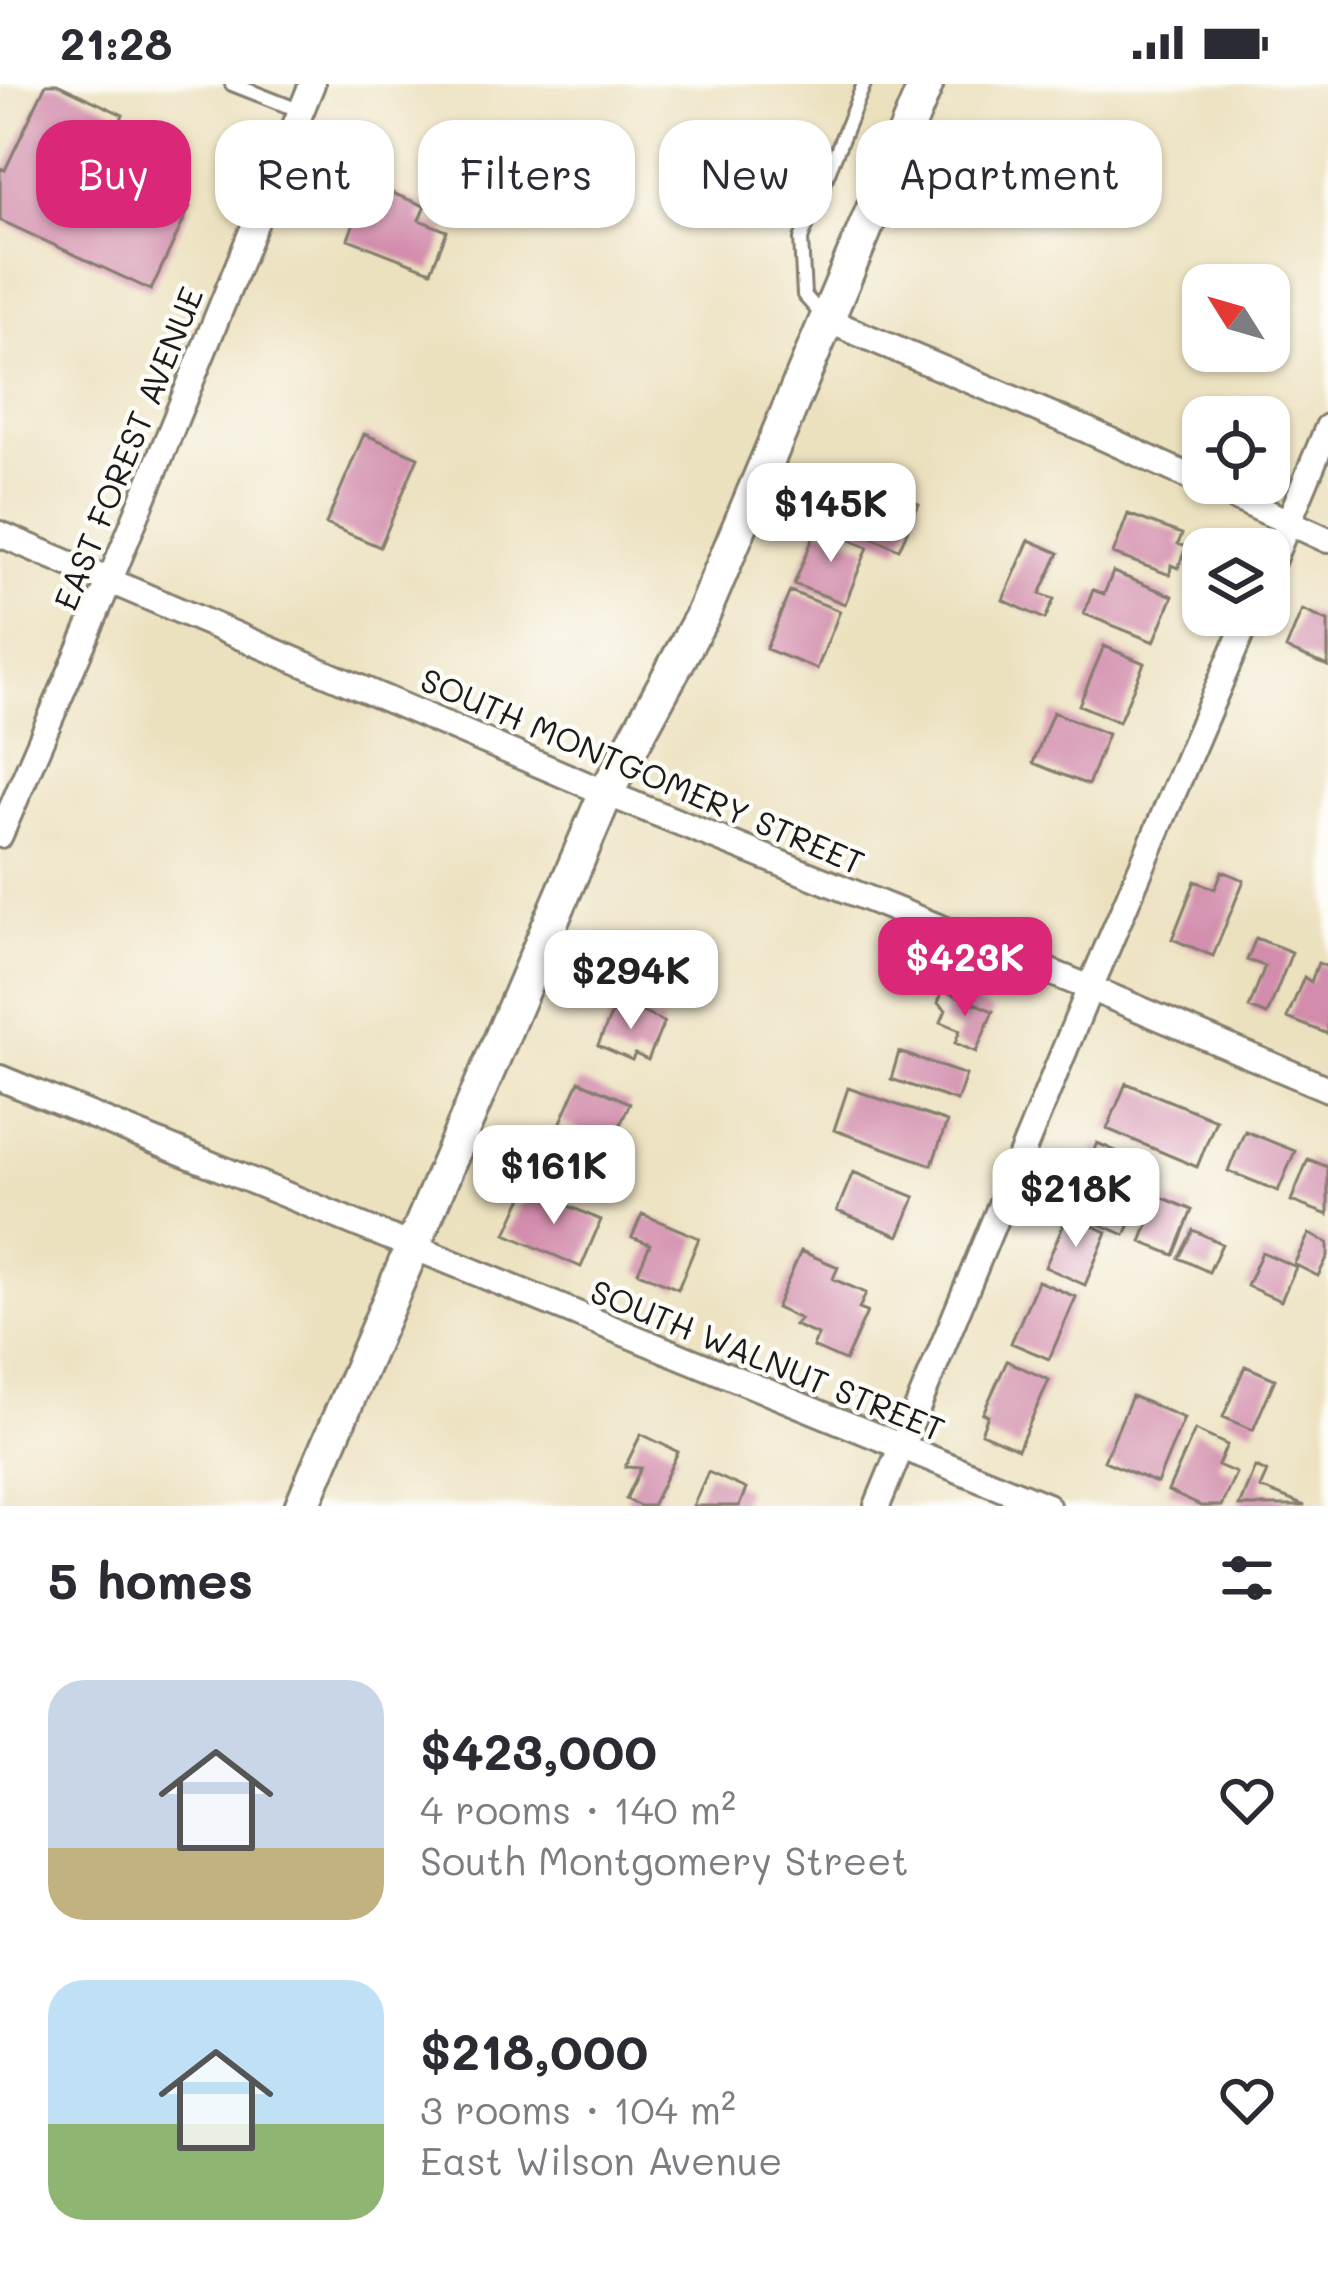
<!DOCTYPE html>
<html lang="en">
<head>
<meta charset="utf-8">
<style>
	:root { --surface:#fff; --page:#f2f2f3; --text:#2b2b33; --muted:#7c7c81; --accent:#db2777 }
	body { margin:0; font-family:Mali,sans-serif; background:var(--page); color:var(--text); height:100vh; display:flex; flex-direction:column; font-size:45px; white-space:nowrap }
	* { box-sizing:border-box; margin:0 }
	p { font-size:39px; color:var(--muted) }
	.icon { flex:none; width:66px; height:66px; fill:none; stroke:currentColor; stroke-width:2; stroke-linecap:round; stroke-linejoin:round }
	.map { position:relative; height:1422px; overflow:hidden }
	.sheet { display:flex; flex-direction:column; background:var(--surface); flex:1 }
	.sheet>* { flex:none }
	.hud { position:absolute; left:36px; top:36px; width:1257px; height:108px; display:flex; gap:24px }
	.needle { width:78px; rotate:307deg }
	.fabs { position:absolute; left:1182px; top:180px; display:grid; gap:24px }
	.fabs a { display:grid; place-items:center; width:108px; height:108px; border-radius:24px; background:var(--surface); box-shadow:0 3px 9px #0004; font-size:60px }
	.price { position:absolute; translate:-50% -102px; padding:0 27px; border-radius:24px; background:#fff; color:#222; font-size:39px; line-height:78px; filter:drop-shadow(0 3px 6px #0008) }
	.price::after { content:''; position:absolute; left:50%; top:72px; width:36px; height:27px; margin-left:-18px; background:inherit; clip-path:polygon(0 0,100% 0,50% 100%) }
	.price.selected { background:var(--accent); color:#fff }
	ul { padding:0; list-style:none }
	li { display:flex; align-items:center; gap:36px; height:300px; padding:0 48px }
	li span { display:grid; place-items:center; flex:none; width:336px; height:240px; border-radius:36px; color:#555 }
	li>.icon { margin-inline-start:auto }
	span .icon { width:144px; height:144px; fill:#fffc; stroke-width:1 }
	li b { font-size:51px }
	h2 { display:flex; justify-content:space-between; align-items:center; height:144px; padding:0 48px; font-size:51px }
	.chip { padding:0 42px; border-radius:36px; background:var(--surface); box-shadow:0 3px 9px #0004; font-size:42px; line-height:108px }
	.chip.selected { background:var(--accent); color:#fff }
	.status { display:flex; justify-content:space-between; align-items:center; height:84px; padding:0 60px; background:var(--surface); direction:ltr }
	.status svg { height:33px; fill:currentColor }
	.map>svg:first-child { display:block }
</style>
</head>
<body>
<div class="status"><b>21:28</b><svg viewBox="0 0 49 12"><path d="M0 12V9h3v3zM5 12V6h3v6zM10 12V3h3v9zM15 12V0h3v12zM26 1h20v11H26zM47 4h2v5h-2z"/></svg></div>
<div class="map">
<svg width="1328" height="1422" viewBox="0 0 1328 1422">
	<rect width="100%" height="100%" fill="#fdfcf7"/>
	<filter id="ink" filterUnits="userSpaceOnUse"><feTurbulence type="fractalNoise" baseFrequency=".00833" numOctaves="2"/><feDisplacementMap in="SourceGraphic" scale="24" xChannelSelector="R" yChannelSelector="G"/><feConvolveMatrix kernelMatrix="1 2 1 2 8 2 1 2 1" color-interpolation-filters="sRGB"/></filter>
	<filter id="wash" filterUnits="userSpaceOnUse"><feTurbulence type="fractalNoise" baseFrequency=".004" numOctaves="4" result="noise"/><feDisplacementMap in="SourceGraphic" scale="48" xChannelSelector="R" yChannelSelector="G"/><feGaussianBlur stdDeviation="2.7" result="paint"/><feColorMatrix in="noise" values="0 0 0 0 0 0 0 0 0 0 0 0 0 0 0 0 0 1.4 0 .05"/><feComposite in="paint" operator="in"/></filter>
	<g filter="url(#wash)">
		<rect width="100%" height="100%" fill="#ece1bf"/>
		<g id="blocks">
			<path fill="#d28cac" d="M 46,0 L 57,0 L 123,31 L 99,81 L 190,123 L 151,206 L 0,136 L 0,84 L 5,86 Z
				M 369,100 L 425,122 L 419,136 L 447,147 L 431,187 L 348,155 Z
				M 364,350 L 418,373 L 380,463 L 326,440 Z
				M 846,388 L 919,420 L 899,465 L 826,433 Z
				M 1128,430 L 1182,450 L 1178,460 L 1186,463 L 1178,484 L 1171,481 L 1170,491 L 1113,470 Z
				M 818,442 L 868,463 L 845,520 L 794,500 Z
				M 1029,456 L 1059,469 L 1040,510 L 1054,515 L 1045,535 L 1003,516 Z
				M 1113,488 L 1173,512 L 1154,558 L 1084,530 L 1093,506 L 1104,510 Z
				M 790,507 L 840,527 L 817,585 L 766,565 Z
				M 1302,526 L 1328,537 L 1328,582 L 1286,565 Z
				M 1104,562 L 1144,579 L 1119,638 L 1079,621 Z
				M 1053,628 L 1108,650 L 1088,701 L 1033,679 Z
				M 1222,787 L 1244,796 L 1213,872 L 1172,855 L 1195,797 L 1215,805 Z
				M 1256,854 L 1292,868 L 1267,931 L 1249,924 L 1265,882 L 1247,876 Z
				M 1318,879 L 1328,883 L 1328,950 L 1287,934 L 1304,893 L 1311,898 Z
				M 943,906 L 993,927 L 976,968 L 955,959 L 960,946 L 941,938 L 946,926 L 938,919 Z
				M 617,917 L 664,938 L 648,976 L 635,970 L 632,976 L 598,961 Z
				M 899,968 L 966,991 L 957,1017 L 891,995 Z
				M 579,997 L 630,1019 L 611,1061 L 561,1038 Z
				M 1126,999 L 1216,1036 L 1197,1083 L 1107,1045 Z
				M 848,1004 L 947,1038 L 932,1081 L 834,1046 Z
				M 1245,1047 L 1295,1067 L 1278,1107 L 1228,1087 Z
				M 1097,1059 L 1155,1084 L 1125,1151 L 1068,1126 Z
				M 1308,1075 L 1328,1083 L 1328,1131 L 1291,1117 Z
				M 853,1088 L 915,1113 L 899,1152 L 837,1127 Z
				M 527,1104 L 601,1136 L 581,1183 L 506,1150 Z
				M 1159,1112 L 1192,1126 L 1174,1171 L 1141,1158 Z
				M 642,1130 L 699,1154 L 678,1205 L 638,1188 L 650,1160 L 632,1153 Z
				M 1068,1131 L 1107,1148 L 1085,1201 L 1045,1183 Z
				M 1193,1146 L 1222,1160 L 1209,1188 L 1179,1174 Z
				M 1309,1150 L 1328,1159 L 1328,1172 L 1318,1192 L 1294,1180 Z
				M 801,1167 L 838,1183 L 833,1195 L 866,1209 L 859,1225 L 867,1228 L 845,1277 L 813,1263 L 818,1251 L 794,1241 L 800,1235 L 776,1224 Z
				M 1262,1168 L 1296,1183 L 1281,1217 L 1247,1202 Z
				M 1038,1197 L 1076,1213 L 1049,1275 L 1011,1259 Z
				M 1007,1277 L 1049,1296 L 1018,1365 L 981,1349 L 988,1331 L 983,1329 Z
				M 1245,1282 L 1275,1295 L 1253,1346 L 1223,1333 Z
				M 1132,1312 L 1184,1334 L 1157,1399 L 1104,1377 Z
				M 1195,1346 L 1227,1361 L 1218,1381 L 1236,1389 L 1221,1422 L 1201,1422 L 1168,1407 Z
				M 641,1350 L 678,1368 L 652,1422 L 640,1422 L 626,1415 L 641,1384 L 625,1383 Z
				M 1255,1383 L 1267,1388 L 1260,1404 L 1305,1422 L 1239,1422 Z
				M 708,1388 L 746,1405 L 739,1422 L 693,1422 Z"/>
		</g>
	</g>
	<g filter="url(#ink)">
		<use href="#blocks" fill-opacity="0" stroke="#847e6e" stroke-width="3"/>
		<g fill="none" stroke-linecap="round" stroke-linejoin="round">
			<defs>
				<path id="lane" d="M 232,0 L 301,27
					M 822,231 L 804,211 L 801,155 L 864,0"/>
				<path id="street" d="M 827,236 L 1087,346 L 1328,456
					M 0,450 L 606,709 L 1090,904 L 1328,1005
					M 1269,485 L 1328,343
					M 0,751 L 110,496 L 312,0
					M 0,994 L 1047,1422
					M 877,1422 L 1090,904 L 1249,531"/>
				<path id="secondary" d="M 302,1422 L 606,709 L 702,532 L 926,0"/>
			</defs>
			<use href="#lane" stroke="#847e6e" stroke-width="18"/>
			<use href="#street" stroke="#847e6e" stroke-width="30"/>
			<use href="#secondary" stroke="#847e6e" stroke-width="39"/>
			<use href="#lane" stroke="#fff" stroke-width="12"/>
			<use href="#street" stroke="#fff" stroke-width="24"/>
			<use href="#secondary" stroke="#fff" stroke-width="33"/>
		</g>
	</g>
	<g text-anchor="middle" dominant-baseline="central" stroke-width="9" stroke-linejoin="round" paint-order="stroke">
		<g font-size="33" fill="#1c1c1c" stroke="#fdfcf7">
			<text transform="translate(127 364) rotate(-68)">EAST FOREST AVENUE</text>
			<text transform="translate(643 686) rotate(23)">SOUTH MONTGOMERY STREET</text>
			<text transform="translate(768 1275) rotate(22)">SOUTH WALNUT STREET</text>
		</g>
	</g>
</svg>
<div class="fabs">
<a><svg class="needle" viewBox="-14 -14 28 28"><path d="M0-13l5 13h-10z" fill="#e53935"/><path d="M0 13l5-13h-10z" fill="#7c7c81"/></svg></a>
<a><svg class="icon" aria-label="locate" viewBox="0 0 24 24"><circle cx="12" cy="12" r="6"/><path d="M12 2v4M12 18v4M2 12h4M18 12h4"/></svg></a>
<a><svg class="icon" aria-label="layers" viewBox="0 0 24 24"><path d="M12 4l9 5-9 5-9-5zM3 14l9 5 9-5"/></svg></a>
</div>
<b class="price" style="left:831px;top:481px">$145K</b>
<b class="price selected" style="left:965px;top:935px">$423K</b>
<b class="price" style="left:631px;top:948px">$294K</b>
<b class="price" style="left:554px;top:1143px">$161K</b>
<b class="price" style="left:1076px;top:1166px">$218K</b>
<div class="hud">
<a class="chip selected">Buy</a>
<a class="chip">Rent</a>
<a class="chip">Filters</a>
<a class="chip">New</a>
<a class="chip">Apartment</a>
</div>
</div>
<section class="sheet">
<h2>5 homes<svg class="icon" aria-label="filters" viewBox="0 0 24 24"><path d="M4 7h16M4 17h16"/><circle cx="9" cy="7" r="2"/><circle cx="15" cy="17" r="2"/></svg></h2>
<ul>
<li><span style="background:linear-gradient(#c9d6e8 70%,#c2b280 0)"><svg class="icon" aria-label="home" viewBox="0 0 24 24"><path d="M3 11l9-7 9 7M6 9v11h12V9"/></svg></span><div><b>$423,000</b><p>4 rooms · 140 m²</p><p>South Montgomery Street</p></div><svg class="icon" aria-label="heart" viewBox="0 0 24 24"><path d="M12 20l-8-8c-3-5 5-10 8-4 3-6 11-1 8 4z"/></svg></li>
<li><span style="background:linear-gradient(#bfe0f5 60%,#8fb573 0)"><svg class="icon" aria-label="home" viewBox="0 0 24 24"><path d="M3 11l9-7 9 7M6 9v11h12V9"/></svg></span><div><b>$218,000</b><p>3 rooms · 104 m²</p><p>East Wilson Avenue</p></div><svg class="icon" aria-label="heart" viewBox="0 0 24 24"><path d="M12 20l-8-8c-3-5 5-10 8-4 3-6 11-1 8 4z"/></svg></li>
</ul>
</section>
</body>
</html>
